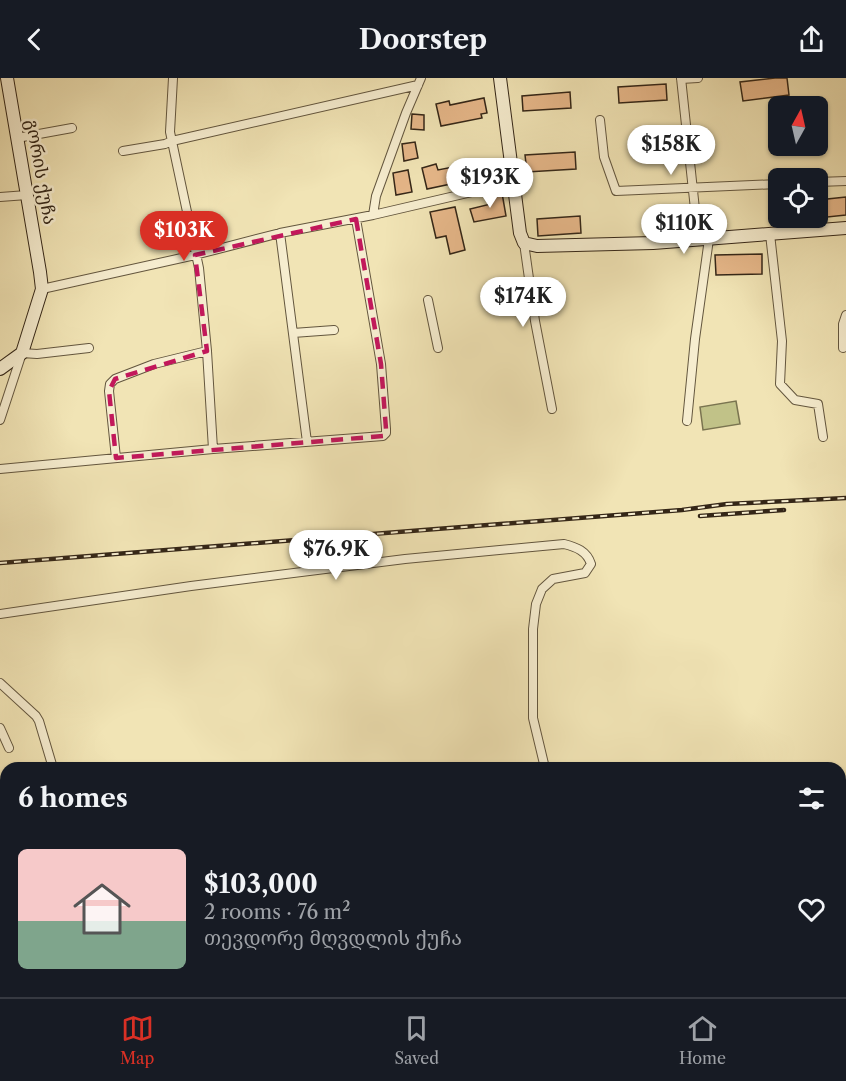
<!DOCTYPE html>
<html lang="en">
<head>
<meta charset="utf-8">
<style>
	:root { --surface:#171b24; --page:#20242c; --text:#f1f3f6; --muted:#9ea1a6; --line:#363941; --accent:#d93025 }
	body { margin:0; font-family:"Libre Caslon Text","Noto Serif Georgian",serif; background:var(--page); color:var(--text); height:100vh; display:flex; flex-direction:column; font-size:22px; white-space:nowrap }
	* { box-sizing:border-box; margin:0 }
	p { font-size:20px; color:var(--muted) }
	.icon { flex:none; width:33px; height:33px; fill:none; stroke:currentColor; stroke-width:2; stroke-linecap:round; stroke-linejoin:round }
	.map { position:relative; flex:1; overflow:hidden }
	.drawer { position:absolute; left:0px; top:684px; width:846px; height:236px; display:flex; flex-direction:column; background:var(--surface); border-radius:18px 18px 0 0; box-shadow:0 2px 4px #0004 }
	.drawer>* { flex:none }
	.needle { width:39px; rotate:8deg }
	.buttons { position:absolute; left:768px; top:18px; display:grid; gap:12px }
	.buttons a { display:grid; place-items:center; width:60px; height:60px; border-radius:9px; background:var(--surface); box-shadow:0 2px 4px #0004; font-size:30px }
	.price { position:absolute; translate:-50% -51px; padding:0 14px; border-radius:21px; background:#fff; color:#222; font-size:20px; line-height:39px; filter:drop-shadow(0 2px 3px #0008) }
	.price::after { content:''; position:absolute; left:50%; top:36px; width:18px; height:14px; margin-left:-9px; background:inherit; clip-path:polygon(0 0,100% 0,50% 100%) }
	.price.selected { background:var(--accent); color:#fff }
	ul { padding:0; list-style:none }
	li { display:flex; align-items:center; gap:18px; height:150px; padding:0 18px }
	li span { display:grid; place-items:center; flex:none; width:168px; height:120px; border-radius:9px; color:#555 }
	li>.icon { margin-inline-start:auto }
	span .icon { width:72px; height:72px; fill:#fffc; stroke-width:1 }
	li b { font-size:26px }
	h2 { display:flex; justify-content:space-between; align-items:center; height:72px; padding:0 18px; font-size:26px }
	header { display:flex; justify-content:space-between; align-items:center; height:78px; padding:0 18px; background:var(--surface); font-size:27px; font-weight:800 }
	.dock { display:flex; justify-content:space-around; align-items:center; height:84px; border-top:2px solid var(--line); background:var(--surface); font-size:16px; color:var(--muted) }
	.dock a { display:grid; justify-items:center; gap:3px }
	.dock .selected { color:var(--accent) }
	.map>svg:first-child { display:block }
</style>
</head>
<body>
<header><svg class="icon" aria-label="back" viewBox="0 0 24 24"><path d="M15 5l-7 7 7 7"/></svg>Doorstep<svg class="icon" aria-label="share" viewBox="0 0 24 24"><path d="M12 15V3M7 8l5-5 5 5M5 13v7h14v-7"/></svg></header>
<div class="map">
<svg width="846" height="919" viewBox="0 0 846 919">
	<rect width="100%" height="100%" fill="#f1e4b5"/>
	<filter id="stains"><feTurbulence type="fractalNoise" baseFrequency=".00333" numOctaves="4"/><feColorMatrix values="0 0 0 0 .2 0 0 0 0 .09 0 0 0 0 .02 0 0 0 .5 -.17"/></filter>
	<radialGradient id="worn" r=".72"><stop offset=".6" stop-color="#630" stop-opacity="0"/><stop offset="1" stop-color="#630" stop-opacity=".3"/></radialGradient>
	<path fill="#c1c288" stroke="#7a7450" stroke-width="1.5" d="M 736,323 L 740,346 L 703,352 L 700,329 Z
		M 846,746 L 846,885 L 840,887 L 840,747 Z"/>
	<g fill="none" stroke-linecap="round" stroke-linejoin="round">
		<path stroke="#9ebcb7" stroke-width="15" d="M 489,914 L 496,919
			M 310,919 L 320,914
			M 721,919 L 740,918 L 744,919"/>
	</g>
	<path fill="#e6b789" stroke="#342617" stroke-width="1.5" d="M 775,0 L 787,0 L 789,17 L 743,23 L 740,4 Z
		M 666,6 L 667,22 L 619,25 L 618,9 Z
		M 570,14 L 571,30 L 523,33 L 522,18 Z
		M 484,20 L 487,35 L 481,36 L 482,40 L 441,48 L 436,26 L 449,23 L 450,27 Z
		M 412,36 L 424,37 L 424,52 L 411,51 Z
		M 415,64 L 418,80 L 404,83 L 402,66 Z
		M 575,74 L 576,91 L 527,94 L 525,77 Z
		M 495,81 L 498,96 L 427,111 L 422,90 L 436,86 L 438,92 Z
		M 408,92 L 412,114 L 396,117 L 393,95 Z
		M 502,115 L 506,138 L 474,144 L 470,131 L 491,126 L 490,117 Z
		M 846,119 L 846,137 L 818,140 L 818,122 Z
		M 455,129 L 465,172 L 450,176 L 446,158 L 436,160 L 430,134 Z
		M 580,138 L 581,155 L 538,158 L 537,141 Z
		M 762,176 L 762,196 L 716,197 L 715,177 Z"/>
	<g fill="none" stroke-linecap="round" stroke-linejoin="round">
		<defs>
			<path id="street" d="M 173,0 L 170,54 L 199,190 L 207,273 L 213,371
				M 681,0 L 697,150 L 709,161 L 695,261 L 687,343
				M 681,1 L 698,0
				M 600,42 L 604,79 L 616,113 L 778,106
				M 17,60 L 72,50
				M 123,73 L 165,66 L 172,63 L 418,7
				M 818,104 L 846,103
				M 0,119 L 27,117
				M 373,137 L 515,104
				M 280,155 L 307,364
				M 770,156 L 782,263 L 780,306 L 795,322 L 818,326 L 823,359
				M 524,165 L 535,243 L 552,331
				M 42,211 L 195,177 L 280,155 L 373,137 L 376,118 L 406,35 L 421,0
				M 428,222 L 438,270
				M 293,255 L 334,252
				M 843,270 L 843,246 L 846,237
				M 0,342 L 22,275 L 37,276 L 89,270
				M 116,380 L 109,313 L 110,306 L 115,301 L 154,286 L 207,273
				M 0,391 L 213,371 L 383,358 L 386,355 L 386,351 L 381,286 L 356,141
				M 0,536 L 191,508 L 405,481 L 564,466 C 576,469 587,473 591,486 L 585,495 L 553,501 L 542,511 L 536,526 L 533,551 L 533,640 L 545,690
				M 0,605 L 36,638 L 39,643 L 53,690
				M 0,650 L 9,670
				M 0,855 L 6,854
				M 430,914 L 433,919
				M 257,919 L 264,914
				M 330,919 L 339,914"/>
			<path id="secondary" d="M 500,0 L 520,155 L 524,165 L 537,168 L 653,165 L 846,150
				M 0,291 L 22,275 L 42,211 L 40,194 L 7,0"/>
		</defs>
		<use href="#street" stroke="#63563e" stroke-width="10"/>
		<use href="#secondary" stroke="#342617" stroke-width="14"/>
		<use href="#street" stroke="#f6edcf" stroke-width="8"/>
		<use href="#secondary" stroke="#f6edcf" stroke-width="12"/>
		<defs>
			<path id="rail" d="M 700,438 L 784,432
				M 0,485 L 682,432 L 727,426 L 846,420"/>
		</defs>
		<use href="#rail" stroke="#342617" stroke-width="4.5"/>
		<use href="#rail" stroke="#f6edcf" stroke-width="2" stroke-dasharray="7" stroke-linecap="butt"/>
	</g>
	<path fill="none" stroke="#c2185b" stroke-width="4.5" stroke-dasharray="12 8" stroke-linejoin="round" d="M 356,141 L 381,286 L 386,351 L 383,358 L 116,380 L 109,313 L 115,301 L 207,273 L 195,177 Z"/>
	<g text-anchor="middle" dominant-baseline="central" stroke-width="5" stroke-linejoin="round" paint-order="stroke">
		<g font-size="18" fill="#342617" stroke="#f6edcf">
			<text transform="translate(41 94) rotate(80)">გორის ქუჩა</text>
		</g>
	</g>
	<rect width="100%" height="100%" filter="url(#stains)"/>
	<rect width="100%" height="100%" fill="url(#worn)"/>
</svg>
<div class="buttons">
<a><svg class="needle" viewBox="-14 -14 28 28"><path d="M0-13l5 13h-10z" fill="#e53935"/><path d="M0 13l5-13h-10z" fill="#9ea1a6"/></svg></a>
<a><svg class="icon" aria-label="locate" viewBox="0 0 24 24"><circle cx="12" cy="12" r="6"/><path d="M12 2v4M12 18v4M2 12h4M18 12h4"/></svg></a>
</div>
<b class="price" style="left:671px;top:98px">$158K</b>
<b class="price" style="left:490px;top:131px">$193K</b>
<b class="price" style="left:684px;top:177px">$110K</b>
<b class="price selected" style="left:184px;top:184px">$103K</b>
<b class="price" style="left:523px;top:250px">$174K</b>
<b class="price" style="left:336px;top:503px">$76.9K</b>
<section class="drawer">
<h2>6 homes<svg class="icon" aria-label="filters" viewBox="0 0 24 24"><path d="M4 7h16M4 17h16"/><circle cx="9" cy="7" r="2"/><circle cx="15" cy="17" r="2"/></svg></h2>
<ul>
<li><span style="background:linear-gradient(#f6c9c9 60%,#7fa58c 0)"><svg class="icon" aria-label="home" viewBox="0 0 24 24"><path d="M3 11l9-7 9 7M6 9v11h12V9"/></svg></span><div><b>$103,000</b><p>2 rooms · 76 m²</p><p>თევდორე მღვდლის ქუჩა</p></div><svg class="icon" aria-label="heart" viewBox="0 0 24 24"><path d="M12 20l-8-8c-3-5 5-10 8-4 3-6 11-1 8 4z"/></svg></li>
</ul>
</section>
</div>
<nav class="dock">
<a class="selected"><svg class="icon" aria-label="map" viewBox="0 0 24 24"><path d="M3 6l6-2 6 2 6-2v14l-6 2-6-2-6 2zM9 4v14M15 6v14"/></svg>Map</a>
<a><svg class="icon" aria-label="saved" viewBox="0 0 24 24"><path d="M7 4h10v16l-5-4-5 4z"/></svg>Saved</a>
<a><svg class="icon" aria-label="home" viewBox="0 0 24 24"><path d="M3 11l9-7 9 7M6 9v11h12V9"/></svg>Home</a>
</nav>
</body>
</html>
